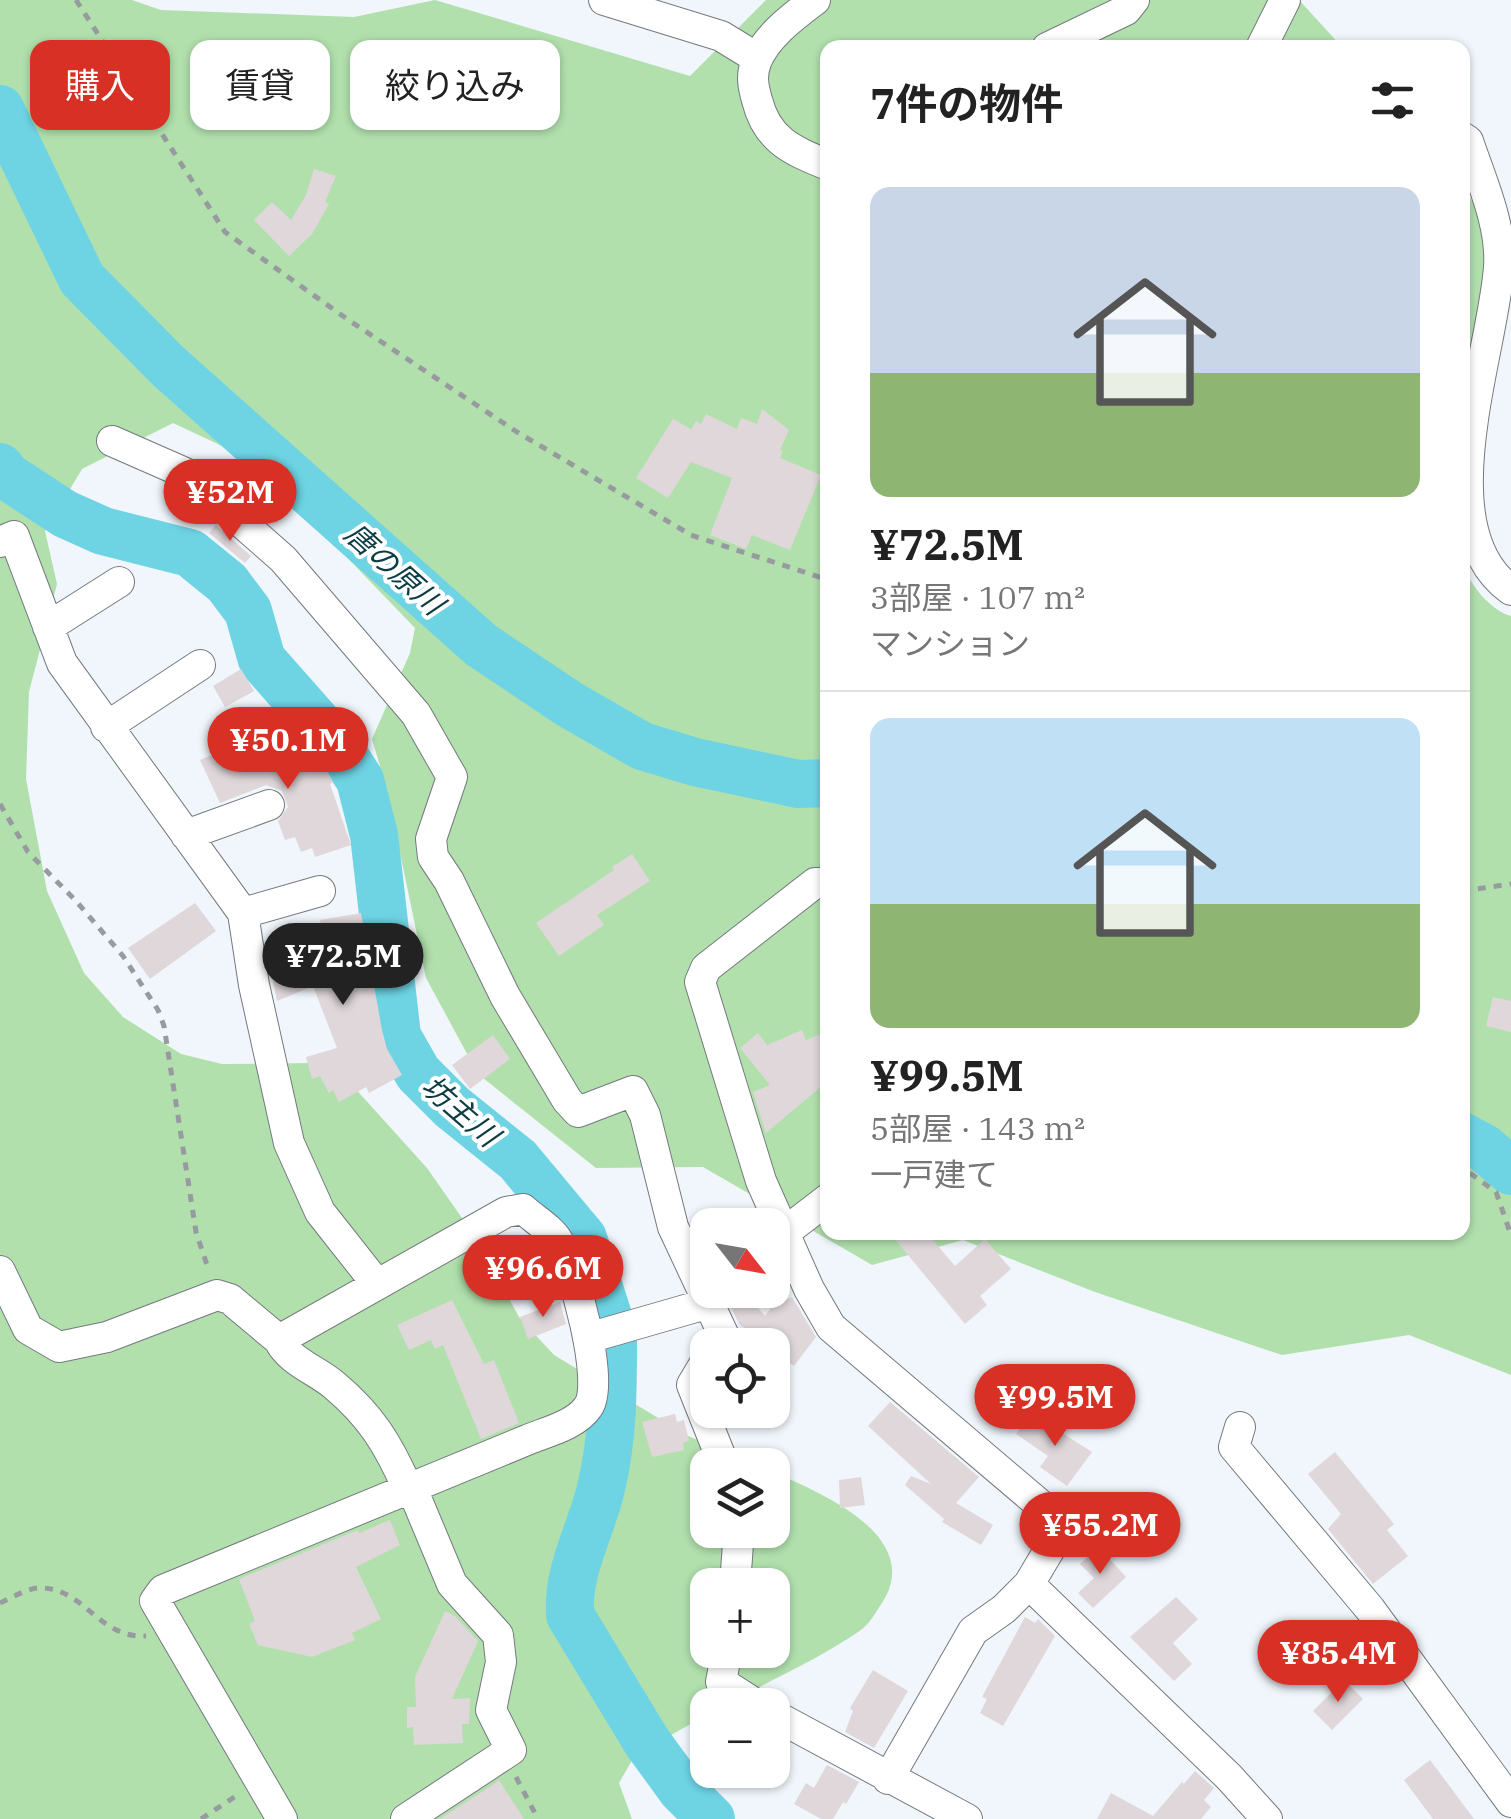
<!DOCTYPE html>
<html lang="ja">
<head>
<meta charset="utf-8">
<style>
	:root { --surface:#fff; --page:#f6f6f6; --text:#222; --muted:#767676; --line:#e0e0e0; --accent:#d93025 }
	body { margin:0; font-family:"IBM Plex Serif","Noto Sans JP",serif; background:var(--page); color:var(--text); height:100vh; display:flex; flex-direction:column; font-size:38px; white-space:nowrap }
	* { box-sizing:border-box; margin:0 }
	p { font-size:32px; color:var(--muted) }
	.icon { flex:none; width:55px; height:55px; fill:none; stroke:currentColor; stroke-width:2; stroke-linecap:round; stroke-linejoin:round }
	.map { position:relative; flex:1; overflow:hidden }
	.side { position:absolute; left:820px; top:40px; width:650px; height:1200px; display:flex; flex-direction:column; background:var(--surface); border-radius:20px; box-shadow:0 2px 8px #0004 }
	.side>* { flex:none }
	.guide { position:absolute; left:30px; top:40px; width:640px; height:90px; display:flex; gap:20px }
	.needle { width:65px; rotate:121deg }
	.tools { position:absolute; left:690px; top:1208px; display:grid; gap:20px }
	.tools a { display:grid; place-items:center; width:100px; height:100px; border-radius:20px; background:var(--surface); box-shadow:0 2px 8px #0004; font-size:50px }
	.price { position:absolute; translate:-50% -85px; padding:0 22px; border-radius:35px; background:var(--accent); color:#fff; font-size:32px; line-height:65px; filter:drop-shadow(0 2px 5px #0008) }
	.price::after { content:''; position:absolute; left:50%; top:60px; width:30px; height:22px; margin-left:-15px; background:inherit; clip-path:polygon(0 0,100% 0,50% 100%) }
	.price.active { background:#222; color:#fff }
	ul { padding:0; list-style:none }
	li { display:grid; align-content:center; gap:20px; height:530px; padding:0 50px }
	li+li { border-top:2px solid var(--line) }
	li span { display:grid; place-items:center; height:310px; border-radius:20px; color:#555 }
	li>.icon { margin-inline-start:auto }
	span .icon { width:180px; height:180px; fill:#fffc; stroke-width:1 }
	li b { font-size:42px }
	h2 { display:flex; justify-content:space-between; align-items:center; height:120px; padding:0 50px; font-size:42px }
	.tag { padding:0 35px; border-radius:20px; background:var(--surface); box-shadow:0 2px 8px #0004; font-size:35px; line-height:90px }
	.tag.active { background:var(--accent); color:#fff }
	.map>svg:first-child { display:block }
</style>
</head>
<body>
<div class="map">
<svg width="1511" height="1819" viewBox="0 0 1511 1819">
	<rect width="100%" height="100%" fill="#f0f6fb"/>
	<path fill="#b1e0ad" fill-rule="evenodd" d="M 0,0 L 132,0 L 161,10 L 354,17 L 435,0 L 690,76 L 766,0 L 1299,0 L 1342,47 L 828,48 L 828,1232 L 1462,1232 L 1463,567 C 1472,586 1490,610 1511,616 L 1511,1375 L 1409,1335 L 1282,1355 L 1095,1292 L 963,1240 L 872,1265 L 703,1167 L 596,1168 L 478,1074 L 426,978 L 387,790 L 372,739 L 410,653 L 415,628 L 254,461 L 173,423 L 82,469 L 45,531 L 57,584 L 29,692 L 26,779 L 47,891 L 84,973 L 123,1017 L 181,1054 L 222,1064 L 317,1063 L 343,1075 L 427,1168 L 476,1238 L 519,1317 L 554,1355 L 688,1436 L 757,1465 L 708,1465 L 708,1530 L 772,1530 L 773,1472 C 822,1493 928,1538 880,1606 C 875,1614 869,1624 861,1630 C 821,1658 769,1681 725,1705 L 708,1705 L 707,1715 L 635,1755 L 619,1783 L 632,1819 L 0,1819 ZM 708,1585 L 772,1585 L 772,1650 L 708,1650 Z
		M 1463,187 L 1477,209 L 1489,246 L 1463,454 Z"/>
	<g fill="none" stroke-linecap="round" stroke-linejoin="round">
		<path stroke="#6ed4e4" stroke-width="48" d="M 0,109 L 82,279 L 168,366 L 481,645 L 569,704 L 642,746 L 695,762 L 798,784 L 828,783
			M 0,467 L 7,476 L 65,514 L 103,531 L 190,553 L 227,583 L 248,611 L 262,660 L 338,746 L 360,780 L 374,835 L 397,1036 L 418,1073 L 452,1107 L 518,1160 L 583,1238 L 608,1316
			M 1462,1136 L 1484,1148 L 1511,1171
			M 613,1342 C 613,1391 613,1439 601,1488 C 591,1531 567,1570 570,1615 L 647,1742 L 682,1790 L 711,1819"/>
	</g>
	<path fill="#dfd7da" d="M 314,169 L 336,176 L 325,202 L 329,204 L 312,234 L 289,256 L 254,220 L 272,202 L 291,220 L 306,195 Z
		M 762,409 L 789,430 L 780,450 L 783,451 L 780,458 L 821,475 L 790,550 L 752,535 L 746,549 L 710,535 L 732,478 L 691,462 L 668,498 L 636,478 L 673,419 L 691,429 L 696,421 L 701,424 L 706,414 L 737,429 L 741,418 L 757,424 Z
		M 216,525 L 251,556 L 245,563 L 209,533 Z
		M 241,669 L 254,691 L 225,707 L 213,686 Z
		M 307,732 L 333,782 L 330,784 L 351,845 L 315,857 L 312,848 L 301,852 L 295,837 L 285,840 L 278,821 L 288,807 L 282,791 L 266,785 L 220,803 L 200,760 L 226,749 L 236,770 Z
		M 632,854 L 650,881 L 597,915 L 604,925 L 559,956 L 536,923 L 614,870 L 612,867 Z
		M 195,903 L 216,931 L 150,979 L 128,948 Z
		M 361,913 L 382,1030 L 387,1049 L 402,1075 L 369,1093 L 366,1087 L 339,1102 L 333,1090 L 329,1093 L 320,1076 L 312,1079 L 306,1057 L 337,1048 L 313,986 L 277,1001 L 271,972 L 322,952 L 317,926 L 321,926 L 320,920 Z
		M 1493,997 L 1511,1001 L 1511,1032 L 1486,1026 Z
		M 802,1030 L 806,1040 L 828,1031 L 828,1076 L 820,1079 L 823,1085 L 766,1133 L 753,1092 L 770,1085 L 740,1048 L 758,1033 L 767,1045 Z
		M 493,1035 L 510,1059 L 470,1089 L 452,1065 Z
		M 889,1232 L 926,1232 L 955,1266 L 985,1239 L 1011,1269 L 980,1296 L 987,1305 L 965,1324 Z
		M 743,1291 L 765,1316 L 772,1306 L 792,1297 L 816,1337 L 794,1366 L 772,1350 L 772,1345 L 766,1345 L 739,1324 L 729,1303 Z
		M 452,1300 L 484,1364 L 494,1360 L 519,1423 L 481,1439 L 443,1345 L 435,1349 L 431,1340 L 409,1350 L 397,1325 Z
		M 560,1302 L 566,1324 L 528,1339 L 520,1317 Z
		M 890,1402 L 979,1477 L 956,1503 L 993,1525 L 981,1545 L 942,1522 L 944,1519 L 905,1485 L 911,1476 L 931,1484 L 868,1426 Z
		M 1031,1413 L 1092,1452 L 1067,1486 L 1040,1467 L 1048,1456 L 1016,1434 Z
		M 675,1414 L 677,1422 L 684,1420 L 689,1441 L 683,1443 L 684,1450 L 652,1457 L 642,1422 Z
		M 1335,1452 L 1394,1524 L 1387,1530 L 1408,1556 L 1373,1584 L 1328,1529 L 1341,1514 L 1308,1474 Z
		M 861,1477 L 865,1505 L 840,1508 L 839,1480 Z
		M 390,1520 L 400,1545 L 356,1567 L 381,1619 L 352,1633 L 355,1640 L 312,1657 L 258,1645 L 249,1624 L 255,1621 L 239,1579 L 358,1530 L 359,1533 Z
		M 1099,1547 L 1126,1577 L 1093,1608 L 1078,1593 L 1094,1578 L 1080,1564 Z
		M 1176,1597 L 1198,1619 L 1173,1643 L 1192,1664 L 1174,1681 L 1130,1637 Z
		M 445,1611 L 455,1616 L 478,1641 L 452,1699 L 470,1698 L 469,1724 L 462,1724 L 463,1743 L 414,1745 L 413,1727 L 407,1728 L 407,1707 L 416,1707 L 415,1677 Z
		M 1025,1617 L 1035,1623 L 1038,1619 L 1055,1636 L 1003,1726 L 980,1713 L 987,1699 L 982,1697 Z
		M 873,1670 L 908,1691 L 874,1748 L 845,1732 L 853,1711 L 850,1708 Z
		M 1344,1680 L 1363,1699 L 1332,1730 L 1313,1711 Z
		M 1430,1760 L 1445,1780 L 1474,1819 L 1433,1819 L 1404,1780 Z
		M 827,1765 L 859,1782 L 846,1804 L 843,1802 L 833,1819 L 821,1819 L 794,1804 L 806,1783 L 814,1788 Z
		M 1195,1771 L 1214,1788 L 1204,1800 L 1211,1807 L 1201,1819 L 1097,1819 L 1111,1793 L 1153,1816 L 1182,1782 L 1184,1784 Z
		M 499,1780 L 524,1819 L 440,1819 L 494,1784 Z"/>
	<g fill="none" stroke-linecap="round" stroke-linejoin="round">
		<defs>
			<path id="minor" d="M 604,0 L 721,36 L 757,58
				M 815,0 C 794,16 766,36 756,62 C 751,76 753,86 757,100 C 767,140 791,150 828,165
				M 1047,48 L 1126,10 L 1134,0
				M 1261,48 L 1285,0
				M 1462,137 L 1468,141 C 1481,180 1502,225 1499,267 C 1493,354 1425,529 1511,590
				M 112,441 L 185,473 L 283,559 L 416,714 L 452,777 L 431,839 L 433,857 L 449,881 L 505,996 L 567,1100 L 578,1112 L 633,1091 L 645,1115 L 673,1227 L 725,1338 L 718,1345
				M 0,542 L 14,536 L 62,663 L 243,913 L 254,985 L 289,1143 L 320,1212 L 376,1283
				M 48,627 L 119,582
				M 106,727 L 200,665
				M 186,835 L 269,805
				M 828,883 L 815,883 L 706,968 L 700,982 L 761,1181 L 809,1289 L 831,1327 L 1064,1525 L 1029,1584 L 1004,1609 L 973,1631 L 888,1779
				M 243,913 L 320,891
				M 785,1232 L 828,1199
				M 0,1271 L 28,1329 L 59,1347 L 107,1337 L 217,1295 L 230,1299 L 279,1340 L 506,1212 L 523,1209 C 534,1219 551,1229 558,1241 C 573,1266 606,1384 588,1407 C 576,1425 546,1432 527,1440 L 163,1590 L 155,1601 L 282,1819
				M 588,1338 L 706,1304
				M 279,1340 C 289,1361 316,1370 334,1385 C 371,1416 388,1444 407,1487
				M 708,1358 L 692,1385 L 724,1465
				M 1240,1427 L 1234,1447 L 1370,1609 L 1511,1802
				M 1029,1584 L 1229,1777 L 1267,1819
				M 735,1585 L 739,1530
				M 727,1650 L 721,1682 L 757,1705
				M 772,1714 L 967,1819
				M 406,1819 L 511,1750 L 491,1710 L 501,1662 L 498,1635 L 452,1584 L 411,1486"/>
		</defs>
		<use href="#minor" stroke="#74797e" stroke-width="32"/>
		<path stroke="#979b9f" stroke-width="5" stroke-dasharray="8 8" stroke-linecap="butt" d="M 76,0 L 225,232 L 347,319 L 517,432 L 691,535 L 828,580
			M 0,804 L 28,852 L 76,901 L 123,956 L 158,1010 L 164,1026 L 196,1232 L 209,1271
			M 1462,891 L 1511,884
			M 1470,1173 L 1496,1192 L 1511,1235
			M 0,1603 C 11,1598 26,1589 38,1588 C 84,1586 98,1639 146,1636
			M 516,1777 L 538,1819
			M 201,1819 L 236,1796"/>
		<use href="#minor" stroke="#fff" stroke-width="30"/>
	</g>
	<g text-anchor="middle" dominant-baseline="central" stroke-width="8" stroke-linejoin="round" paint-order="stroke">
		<g font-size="30" font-style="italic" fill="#0c3d44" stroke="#fff">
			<text transform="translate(395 568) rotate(42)">唐の原川</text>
			<text transform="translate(461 1110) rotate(41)">坊主川</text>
		</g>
	</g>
</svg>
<div class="tools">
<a><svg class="needle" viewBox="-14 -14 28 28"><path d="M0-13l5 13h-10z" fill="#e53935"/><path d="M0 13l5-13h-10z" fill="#767676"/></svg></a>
<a><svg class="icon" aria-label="locate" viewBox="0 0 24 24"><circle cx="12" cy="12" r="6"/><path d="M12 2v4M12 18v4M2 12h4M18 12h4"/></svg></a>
<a><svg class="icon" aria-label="layers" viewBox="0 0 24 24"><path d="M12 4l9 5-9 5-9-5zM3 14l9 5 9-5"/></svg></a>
<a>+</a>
<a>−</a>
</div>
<b class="price" style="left:230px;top:544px">¥52M</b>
<b class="price" style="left:288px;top:792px">¥50.1M</b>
<b class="price active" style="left:343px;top:1008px">¥72.5M</b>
<b class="price" style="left:543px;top:1320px">¥96.6M</b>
<b class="price" style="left:1055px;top:1449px">¥99.5M</b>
<b class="price" style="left:1100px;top:1577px">¥55.2M</b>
<b class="price" style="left:1338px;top:1705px">¥85.4M</b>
<div class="guide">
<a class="tag active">購入</a>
<a class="tag">賃貸</a>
<a class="tag">絞り込み</a>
</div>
<section class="side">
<h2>7件の物件<svg class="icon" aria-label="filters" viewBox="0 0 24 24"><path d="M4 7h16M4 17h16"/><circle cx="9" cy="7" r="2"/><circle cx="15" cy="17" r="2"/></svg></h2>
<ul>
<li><span style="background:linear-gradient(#c9d6e8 60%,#8fb573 0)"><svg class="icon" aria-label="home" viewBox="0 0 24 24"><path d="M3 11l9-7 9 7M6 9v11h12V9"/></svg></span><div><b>¥72.5M</b><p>3部屋 · 107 m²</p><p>マンション</p></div></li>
<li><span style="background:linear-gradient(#bfe0f5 60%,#8fb573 0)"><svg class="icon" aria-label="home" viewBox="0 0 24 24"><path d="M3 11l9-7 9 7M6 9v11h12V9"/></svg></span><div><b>¥99.5M</b><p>5部屋 · 143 m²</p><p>一戸建て</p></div></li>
</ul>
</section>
</div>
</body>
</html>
